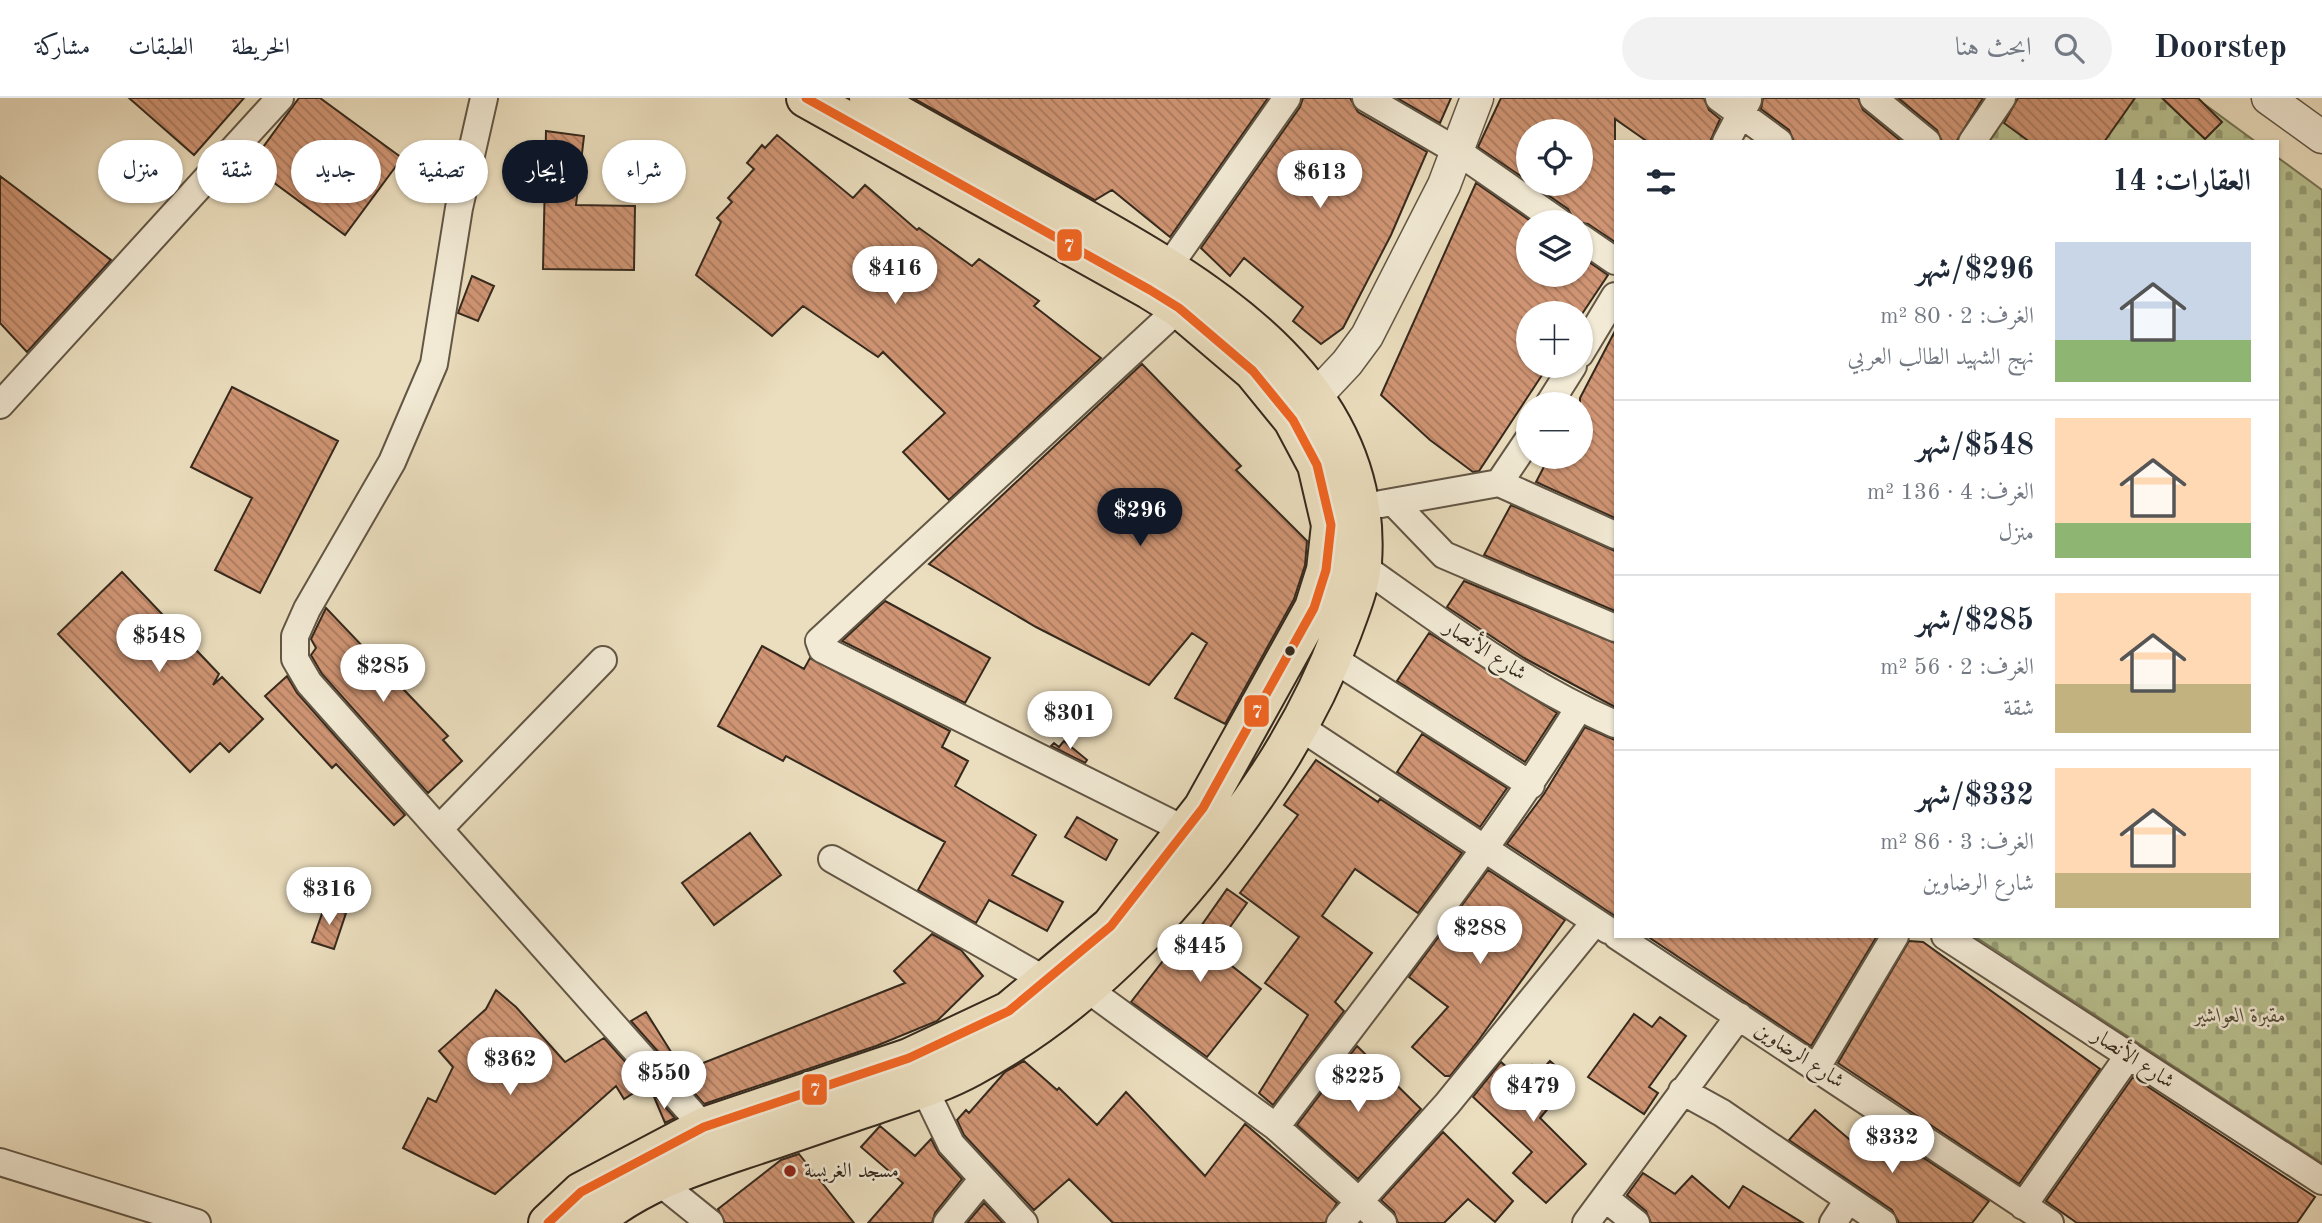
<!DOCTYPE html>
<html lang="ar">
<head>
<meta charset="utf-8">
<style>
	:root { --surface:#fff; --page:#f2f2f3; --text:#1f2937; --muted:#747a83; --line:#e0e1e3; --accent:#111827 }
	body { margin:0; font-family:"Old Standard TT",Amiri,serif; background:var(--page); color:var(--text); direction:rtl; height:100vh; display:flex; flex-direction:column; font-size:26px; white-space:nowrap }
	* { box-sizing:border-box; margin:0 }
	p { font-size:23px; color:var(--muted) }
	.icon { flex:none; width:38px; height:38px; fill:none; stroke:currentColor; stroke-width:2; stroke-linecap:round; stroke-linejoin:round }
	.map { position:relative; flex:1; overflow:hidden; direction:ltr }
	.side { position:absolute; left:1614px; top:42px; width:665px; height:798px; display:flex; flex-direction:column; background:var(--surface); border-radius:0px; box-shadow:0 2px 5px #0004; direction:rtl }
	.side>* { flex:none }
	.top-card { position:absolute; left:21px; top:42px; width:665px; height:63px; direction:rtl; display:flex; gap:14px }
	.tools { position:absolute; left:1516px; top:21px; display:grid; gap:14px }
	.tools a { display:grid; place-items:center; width:77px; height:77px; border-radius:50%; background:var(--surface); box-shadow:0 2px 5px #0004; font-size:35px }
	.price { position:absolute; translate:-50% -60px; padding:0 16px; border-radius:24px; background:#fff; color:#222; font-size:23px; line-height:46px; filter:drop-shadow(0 2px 4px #0008) }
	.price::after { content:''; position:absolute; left:50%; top:42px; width:21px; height:16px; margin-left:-10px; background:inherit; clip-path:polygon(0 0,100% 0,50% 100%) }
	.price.active { background:var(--accent); color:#fff }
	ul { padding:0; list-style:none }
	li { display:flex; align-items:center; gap:21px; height:175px; padding:0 28px }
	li+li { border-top:2px solid var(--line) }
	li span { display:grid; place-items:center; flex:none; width:196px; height:140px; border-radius:0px; color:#555 }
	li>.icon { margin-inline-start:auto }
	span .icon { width:84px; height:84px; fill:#fffc; stroke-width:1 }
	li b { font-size:30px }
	h2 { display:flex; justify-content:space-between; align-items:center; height:84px; padding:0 28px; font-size:30px }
	.chip { padding:0 24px; border-radius:32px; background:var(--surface); box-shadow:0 2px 5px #0004; font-size:24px; line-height:63px }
	.chip.active { background:var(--accent); color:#fff }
	header { display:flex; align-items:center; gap:42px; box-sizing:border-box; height:98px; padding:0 35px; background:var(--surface); border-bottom:2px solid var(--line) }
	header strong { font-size:33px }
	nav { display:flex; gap:38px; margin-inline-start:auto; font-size:24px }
	.search { width:490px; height:63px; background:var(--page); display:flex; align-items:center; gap:18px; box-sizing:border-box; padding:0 24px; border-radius:38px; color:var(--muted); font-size:26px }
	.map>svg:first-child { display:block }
</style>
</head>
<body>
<header>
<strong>Doorstep</strong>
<div class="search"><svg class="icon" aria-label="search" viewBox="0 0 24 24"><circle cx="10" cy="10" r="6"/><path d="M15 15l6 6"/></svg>ابحث هنا</div>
<nav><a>الخريطة</a><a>الطبقات</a><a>مشاركة</a></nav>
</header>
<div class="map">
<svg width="2322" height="1125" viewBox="0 0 2322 1125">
	<defs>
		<pattern id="cemetery-stones" width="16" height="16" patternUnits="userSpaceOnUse" patternTransform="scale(1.75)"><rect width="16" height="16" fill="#b9c190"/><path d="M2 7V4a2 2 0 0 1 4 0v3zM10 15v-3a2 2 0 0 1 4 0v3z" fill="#979d75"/></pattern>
		<pattern id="building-back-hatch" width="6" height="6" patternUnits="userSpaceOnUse" patternTransform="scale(1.75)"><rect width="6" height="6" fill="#d09574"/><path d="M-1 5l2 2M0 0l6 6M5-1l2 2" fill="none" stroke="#aa7a5f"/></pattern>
	</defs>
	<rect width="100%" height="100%" fill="#ebdebe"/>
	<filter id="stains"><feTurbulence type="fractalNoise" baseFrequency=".00286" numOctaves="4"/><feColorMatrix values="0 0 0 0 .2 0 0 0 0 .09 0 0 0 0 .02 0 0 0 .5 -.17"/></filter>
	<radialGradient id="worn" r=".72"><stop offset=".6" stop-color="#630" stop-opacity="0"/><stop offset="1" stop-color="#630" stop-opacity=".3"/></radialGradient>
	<path fill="url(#cemetery-stones)" stroke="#777556" stroke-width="2" d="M 2018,0 L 2196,0 L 2256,44 L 1988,44 Z
		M 2277,59 L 2322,92 L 2322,1065 L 1974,838 L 2277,838 Z"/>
	<path fill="url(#building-back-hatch)" stroke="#35291d" stroke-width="2" d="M 129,0 L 244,0 L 194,57 Z
		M 299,0 L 320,0 L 402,60 L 345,137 L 250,67 Z
		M 913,0 L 1268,0 L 1170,139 L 1112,92 L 1095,102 Z
		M 1303,0 L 1350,0 L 1358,14 L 1427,54 L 1391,137 L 1343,230 L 1321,246 L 1293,223 L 1303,209 L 1244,160 L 1230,178 L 1201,150 L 1300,9 Z
		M 1397,0 L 1451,0 L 1440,25 Z
		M 1501,0 L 1704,0 L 1709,12 L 1720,21 L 1710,44 L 1648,44 L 1615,21 L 1615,144 L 1588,126 L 1575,124 L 1568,111 L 1532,86 L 1580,86 L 1580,33 L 1528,33 L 1528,83 L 1478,49 Z
		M 1763,0 L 1858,0 L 1863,12 L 1902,44 L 1794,44 L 1789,32 L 1761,11 Z
		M 1898,0 L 1983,0 L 1956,44 L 1942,44 L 1937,32 Z
		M 2018,0 L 2135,0 L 2104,44 L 2030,44 L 2004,25 Z
		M 2162,0 L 2198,0 L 2222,24 L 2205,41 Z
		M 546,33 L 584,38 L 576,107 L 635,108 L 634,172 L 543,171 Z
		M 777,37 L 853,100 L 865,87 L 917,132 L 919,130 L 972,168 L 979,161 L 1039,203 L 1034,208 L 1101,260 L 949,402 L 903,354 L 945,315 L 883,254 L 878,259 L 803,208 L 772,238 L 696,177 L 721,124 L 717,120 L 732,104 L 728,100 L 754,71 L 747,65 L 762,47 L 765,50 Z
		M 0,78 L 111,162 L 27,254 L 0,225 Z
		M 1476,85 L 1532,124 L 1528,124 L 1528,177 L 1580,177 L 1580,158 L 1608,177 L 1580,219 L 1580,215 L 1528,215 L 1528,268 L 1548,268 L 1479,373 L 1473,374 L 1430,342 L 1381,297 Z
		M 472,178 L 494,188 L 478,223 L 458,215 Z
		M 1615,233 L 1615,420 L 1536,384 L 1549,359 L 1580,359 L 1580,300 Z
		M 1142,266 L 1241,368 L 1236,372 L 1307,443 L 1305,467 L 1294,501 L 1225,626 L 1175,600 L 1207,545 L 1192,535 L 1149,587 L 1036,529 L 929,466 Z
		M 232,289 L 338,343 L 260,495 L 215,472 L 252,400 L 191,369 Z
		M 1511,407 L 1615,453 L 1615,513 L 1484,457 Z
		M 122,474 L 219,576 L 213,587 L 222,579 L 263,621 L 229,654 L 220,645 L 190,674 L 58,536 Z
		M 1464,483 L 1615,545 L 1615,609 L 1524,560 L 1447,509 Z
		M 885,503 L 990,560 L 965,605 L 842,543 Z
		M 326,510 L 448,638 L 443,642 L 462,663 L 428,695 L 322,576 L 311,557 L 316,550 L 311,541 Z
		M 1429,535 L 1557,615 L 1525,664 L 1397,583 Z
		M 762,548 L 804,571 L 810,560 L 950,633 L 942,649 L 968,663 L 955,688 L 1036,737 L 1012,777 L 1063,804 L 1047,833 L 989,802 L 976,825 L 918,792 L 945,744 L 786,658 L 783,663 L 718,628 Z
		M 287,578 L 297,595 L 405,717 L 394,727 L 336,666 L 332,670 L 265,598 Z
		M 1585,629 L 1615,642 L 1615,818 L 1507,746 L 1544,696 Z
		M 1422,636 L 1507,690 L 1480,729 L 1397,674 Z
		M 1064,643 L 1087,662 L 1085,665 L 1051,648 L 1054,645 L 1059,649 Z
		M 1316,662 L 1378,704 L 1380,701 L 1462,755 L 1418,815 L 1355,771 L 1322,818 L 1372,855 L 1335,904 L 1344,913 L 1273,1007 L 1259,995 L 1308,917 L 1265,885 L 1299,839 L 1240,795 L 1298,717 L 1284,707 Z
		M 1077,719 L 1117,742 L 1106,762 L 1065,739 Z
		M 750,735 L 781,777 L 714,827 L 682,785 Z
		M 1488,772 L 1565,822 L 1478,943 L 1450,978 L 1445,978 L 1412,949 L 1448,909 L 1409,879 Z
		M 1227,791 L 1247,805 L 1213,853 L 1261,891 L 1207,959 L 1131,904 L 1187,832 L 1194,838 Z
		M 325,807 L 346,815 L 334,851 L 312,844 Z
		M 932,836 L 961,852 L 983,878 L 937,923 L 876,948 L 704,1006 L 631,923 L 646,914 L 683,973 L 905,885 L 894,873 Z
		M 1647,838 L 1877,838 L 1811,948 Z
		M 1909,843 L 1923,844 L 2100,971 L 2019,1086 L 1838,965 Z
		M 496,892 L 516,909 L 565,964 L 604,940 L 646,987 L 624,1001 L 616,988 L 495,1096 L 403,1050 L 428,1000 L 436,1004 L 453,969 L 439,953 L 486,911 Z
		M 1634,916 L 1652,929 L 1660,919 L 1686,938 L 1649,989 L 1658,995 L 1644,1016 L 1588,979 Z
		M 1357,948 L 1421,1011 L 1358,1081 L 1297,1027 Z
		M 1024,963 L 1057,992 L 1059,990 L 1097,1027 L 1126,994 L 1205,1078 L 1245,1026 L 1337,1105 L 1325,1125 L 1113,1125 L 1069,1081 L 1034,1112 L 964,1037 L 957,1022 L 966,1012 L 969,1015 L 1005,974 Z
		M 1550,963 L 1572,982 L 1540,1020 L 1586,1066 L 1546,1105 L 1513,1075 L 1532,1054 L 1473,999 L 1501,964 L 1520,981 L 1532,967 L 1540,974 Z
		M 2133,979 L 2315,1099 L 2297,1125 L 2077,1125 L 2046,1103 Z
		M 652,994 L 675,1020 L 665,1025 Z
		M 1815,1012 L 1863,1053 L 1866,1048 L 1870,1051 L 1884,1034 L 1989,1103 L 1972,1125 L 1899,1125 L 1892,1112 L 1789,1042 Z
		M 880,1028 L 915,1058 L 931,1041 L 939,1056 L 962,1081 L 935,1115 L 932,1125 L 868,1125 L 903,1085 L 861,1049 Z
		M 1443,1034 L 1513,1103 L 1495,1124 L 1468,1101 L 1444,1125 L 1398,1125 L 1394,1114 L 1381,1102 Z
		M 799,1056 L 854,1125 L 725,1125 L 718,1111 L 781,1062 Z
		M 1643,1075 L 1675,1096 L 1692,1078 L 1729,1110 L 1743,1088 L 1803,1125 L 1651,1125 L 1646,1113 L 1627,1097 Z
		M 984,1105 L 1003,1125 L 967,1125 Z"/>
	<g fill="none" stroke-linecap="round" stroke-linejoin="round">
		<defs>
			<path id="minor" d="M 484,0 L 459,110 L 434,266 L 392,364 L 307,511 L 295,538 L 295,561 L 309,585 L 704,1029
				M 1366,0 L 1457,53 L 1559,124
				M 1719,0 L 1779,44
				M 1873,0 L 1927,44
				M 1726,44 L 1748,2
				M 1972,44 L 2002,0
				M 1580,139 L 1615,163
				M 1169,168 L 1287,0
				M 1179,210 L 819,543 L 822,551 L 1185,732
				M 1580,256 L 1615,198
				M 1549,306 L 1573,268
				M 0,307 L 280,0
				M 1499,385 L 1615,437
				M 1394,405 L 1444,457 L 1615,530
				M 1381,406 L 1499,385 L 1528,342
				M 1362,468 C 1444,526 1523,586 1615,626
				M 1332,560 L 1531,687
				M 1300,629 L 1608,832
				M 439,731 L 603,562
				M 832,761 L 1047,883 L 1086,890 L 1276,1029 L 1383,1125
				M 1617,838 L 2050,1125
				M 1945,838 L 2322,1083
				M 1817,969 L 1895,838
				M 924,990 L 951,1046 L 1024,1125
				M 1682,993 L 1722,1015 L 1883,1125
				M 1276,1029 C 1379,891 1488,756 1579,610
				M 0,1064 L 197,1125
				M 658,1083 L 710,1125
				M 1605,1100 L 1636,1125
				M 2023,1108 L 2129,957
				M 947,1125 L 982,1082
				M 1340,1125 L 1447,1006 L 1595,824
				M 1586,1125 L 1739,918
				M 1833,1125 L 1848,1102"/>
			<path id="tertiary" d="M 2268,0 L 2322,39
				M 1299,316 L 1347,265 L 1367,238 L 1444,87 L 1477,0"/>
			<path id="primary" d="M 548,1125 L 581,1094 L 704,1029 L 909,960 L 1009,913 L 1111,828 L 1203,710 L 1314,510 L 1326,472 L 1331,427 L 1317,367 L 1293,322 L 1253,273 L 1179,210 L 1150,192 L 806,0
				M 592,1125 C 636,1087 690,1069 744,1051 C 787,1037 829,1022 871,1008 C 905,996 940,986 971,969 C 1096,902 1192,793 1269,677 C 1299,631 1323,585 1342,534 C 1350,512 1360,488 1362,465 C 1375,283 1201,186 1065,110 C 1000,73 934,37 869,0"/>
		</defs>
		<use href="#minor" stroke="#625645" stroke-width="30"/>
		<use href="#tertiary" stroke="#625645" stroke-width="35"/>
		<use href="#primary" stroke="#35291d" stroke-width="42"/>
		<use href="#minor" stroke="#f2ead5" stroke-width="26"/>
		<use href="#tertiary" stroke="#f2ead5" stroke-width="32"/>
		<use href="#primary" stroke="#ebdebe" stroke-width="38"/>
		<defs>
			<path id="bus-1" d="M 548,1125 L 581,1094 L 704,1029 L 909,960 L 1009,913 L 1111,828 L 1203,710 L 1314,510 L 1326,472 L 1331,427 L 1317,367 L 1293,322 L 1253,273 L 1179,210 L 1150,192 L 806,0"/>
		</defs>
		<use href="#bus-1" stroke="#f2ead5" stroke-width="14"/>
		<use href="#bus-1" stroke="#f26522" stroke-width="9"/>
	</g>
	<circle fill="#35291d" stroke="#f2ead5" stroke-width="2.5" cx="1290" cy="553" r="6"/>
	<circle fill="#8f2418" stroke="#f2ead5" stroke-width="2.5" cx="790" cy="1073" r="7"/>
	<g text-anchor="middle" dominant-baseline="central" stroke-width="5" stroke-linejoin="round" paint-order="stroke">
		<g font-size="21" fill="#35291d" stroke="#f2ead5">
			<text transform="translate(1485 553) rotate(33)">شارع الأنصار</text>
			<text transform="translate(1799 958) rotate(33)">شارع الرضاوين</text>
			<text transform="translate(2133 961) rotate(33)">شارع الأنصار</text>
		</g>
		<g font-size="21" font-style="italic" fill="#564f3a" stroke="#f2ead5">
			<text x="2240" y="918">مقبرة العواشير</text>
		</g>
		<g font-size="21" fill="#35291d" stroke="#f2ead5" text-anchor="start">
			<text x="804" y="1073">مسجد الغريسة</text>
		</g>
	</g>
	<g stroke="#f2ead5" stroke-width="2.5">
		<rect x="1056" y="130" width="27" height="34" rx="7" fill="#f26522"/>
		<rect x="1243" y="596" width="27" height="34" rx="7" fill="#f26522"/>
		<rect x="801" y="975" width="27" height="33" rx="7" fill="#f26522"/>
	</g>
	<g font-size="19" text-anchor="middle" font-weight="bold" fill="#fff">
		<text x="1069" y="154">7</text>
		<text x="1257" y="620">7</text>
		<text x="815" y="998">7</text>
	</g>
	<rect width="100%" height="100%" filter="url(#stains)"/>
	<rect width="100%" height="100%" fill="url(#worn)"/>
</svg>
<div class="tools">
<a><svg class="icon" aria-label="locate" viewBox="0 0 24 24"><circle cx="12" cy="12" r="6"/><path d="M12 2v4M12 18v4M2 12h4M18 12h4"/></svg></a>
<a><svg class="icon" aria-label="layers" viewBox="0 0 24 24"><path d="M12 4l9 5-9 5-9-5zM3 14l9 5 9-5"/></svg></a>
<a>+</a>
<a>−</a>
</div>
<b class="price" style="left:1320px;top:112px">$613</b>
<b class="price" style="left:895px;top:208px">$416</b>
<b class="price active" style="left:1140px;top:450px">$296</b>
<b class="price" style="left:159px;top:576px">$548</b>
<b class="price" style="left:383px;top:606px">$285</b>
<b class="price" style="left:1070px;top:653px">$301</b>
<b class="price" style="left:329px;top:829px">$316</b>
<b class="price" style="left:1480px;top:868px">$288</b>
<b class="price" style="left:1200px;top:886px">$445</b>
<b class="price" style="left:510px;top:999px">$362</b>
<b class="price" style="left:664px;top:1013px">$550</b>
<b class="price" style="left:1358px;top:1016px">$225</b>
<b class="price" style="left:1533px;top:1026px">$479</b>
<b class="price" style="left:1892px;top:1077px">$332</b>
<div class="top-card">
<a class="chip">شراء</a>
<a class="chip active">إيجار</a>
<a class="chip">تصفية</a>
<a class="chip">جديد</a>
<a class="chip">شقة</a>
<a class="chip">منزل</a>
</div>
<section class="side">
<h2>العقارات: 14<svg class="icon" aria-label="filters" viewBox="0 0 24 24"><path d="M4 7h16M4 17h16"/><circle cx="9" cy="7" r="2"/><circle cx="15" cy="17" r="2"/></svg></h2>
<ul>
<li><span style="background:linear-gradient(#c9d6e8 70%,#8fb573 0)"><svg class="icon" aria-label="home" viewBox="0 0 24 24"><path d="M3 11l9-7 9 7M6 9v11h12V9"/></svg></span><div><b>$296/شهر</b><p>الغرف: 2 · 80 m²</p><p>نهج الشهيد الطالب العربي</p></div></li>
<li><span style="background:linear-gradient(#ffd9b3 75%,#8fb573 0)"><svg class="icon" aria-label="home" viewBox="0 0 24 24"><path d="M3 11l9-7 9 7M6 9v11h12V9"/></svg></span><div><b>$548/شهر</b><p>الغرف: 4 · 136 m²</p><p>منزل</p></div></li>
<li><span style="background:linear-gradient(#ffd9b3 65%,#c2b280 0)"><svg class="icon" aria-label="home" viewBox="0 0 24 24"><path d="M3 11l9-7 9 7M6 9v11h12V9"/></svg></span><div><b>$285/شهر</b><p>الغرف: 2 · 56 m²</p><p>شقة</p></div></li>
<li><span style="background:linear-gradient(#ffd9b3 75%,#c2b280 0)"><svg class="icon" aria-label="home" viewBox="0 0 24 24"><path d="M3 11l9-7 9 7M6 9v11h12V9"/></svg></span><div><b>$332/شهر</b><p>الغرف: 3 · 86 m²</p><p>شارع الرضاوين</p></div></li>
</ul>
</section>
</div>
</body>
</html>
